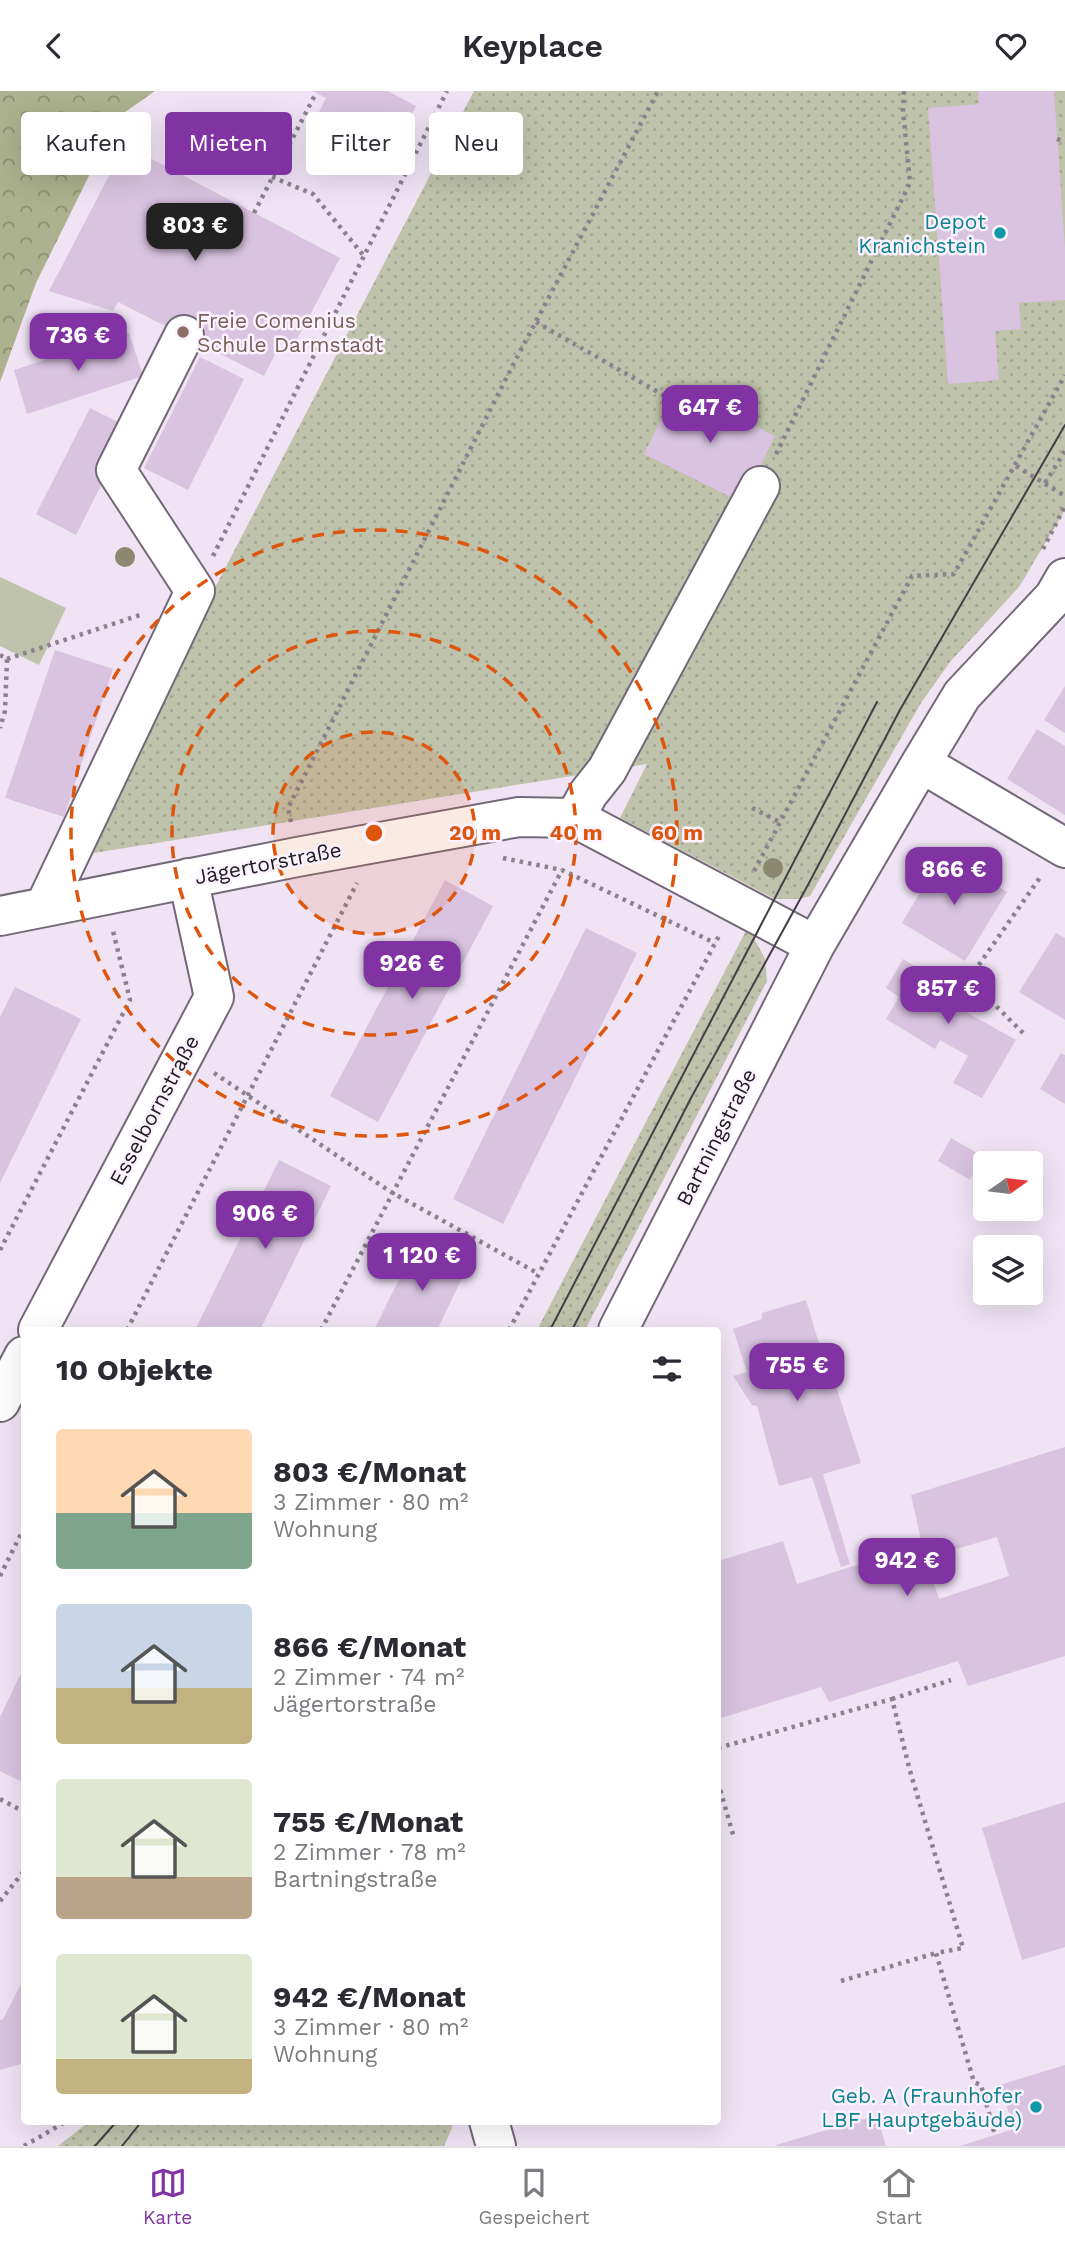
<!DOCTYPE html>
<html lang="de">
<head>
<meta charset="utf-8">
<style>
	:root { --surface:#fff; --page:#f7f7f7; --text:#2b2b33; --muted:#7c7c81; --line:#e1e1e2; --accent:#8133a3 }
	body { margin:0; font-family:"Work Sans",sans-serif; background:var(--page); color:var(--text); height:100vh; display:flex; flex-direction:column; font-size:26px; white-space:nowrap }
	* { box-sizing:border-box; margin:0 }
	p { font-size:23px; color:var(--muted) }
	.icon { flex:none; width:38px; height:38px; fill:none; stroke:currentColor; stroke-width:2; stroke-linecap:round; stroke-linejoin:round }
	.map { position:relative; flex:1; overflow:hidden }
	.panel { position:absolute; left:21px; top:1236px; width:700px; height:798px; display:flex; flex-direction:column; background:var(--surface); border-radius:7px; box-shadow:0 7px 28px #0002 }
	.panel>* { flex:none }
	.hud { position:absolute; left:21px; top:21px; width:700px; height:63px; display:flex; gap:14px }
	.needle { width:46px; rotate:76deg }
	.tools { position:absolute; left:973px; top:1060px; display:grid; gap:14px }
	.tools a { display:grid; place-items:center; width:70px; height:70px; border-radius:7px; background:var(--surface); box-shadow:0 7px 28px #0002; font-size:35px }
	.price { position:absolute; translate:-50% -60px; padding:0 16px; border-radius:14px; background:var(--accent); color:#fff; font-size:23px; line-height:46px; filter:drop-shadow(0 2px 4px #0008) }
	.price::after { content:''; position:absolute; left:50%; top:42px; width:21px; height:16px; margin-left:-10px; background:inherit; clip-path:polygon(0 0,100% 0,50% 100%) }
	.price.current { background:#222; color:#fff }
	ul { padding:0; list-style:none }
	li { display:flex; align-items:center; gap:21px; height:175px; padding:0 35px }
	li span { display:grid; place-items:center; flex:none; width:196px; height:140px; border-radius:7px; color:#555 }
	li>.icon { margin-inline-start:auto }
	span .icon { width:84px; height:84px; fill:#fffc; stroke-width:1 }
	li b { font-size:30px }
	h2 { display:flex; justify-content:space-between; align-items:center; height:84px; padding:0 35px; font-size:30px }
	.tag { padding:0 24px; border-radius:7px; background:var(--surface); box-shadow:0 7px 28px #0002; font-size:24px; line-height:63px }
	.tag.current { background:var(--accent); color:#fff }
	header { display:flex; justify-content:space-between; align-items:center; height:91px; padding:0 35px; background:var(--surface); font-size:32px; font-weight:600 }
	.tabs { display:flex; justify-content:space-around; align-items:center; height:98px; border-top:2px solid var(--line); background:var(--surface); font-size:19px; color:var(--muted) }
	.tabs a { display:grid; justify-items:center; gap:4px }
	.tabs .current { color:var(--accent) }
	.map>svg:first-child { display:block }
</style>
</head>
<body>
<header><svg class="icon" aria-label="back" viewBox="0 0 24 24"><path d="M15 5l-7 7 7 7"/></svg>Keyplace<svg class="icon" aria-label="heart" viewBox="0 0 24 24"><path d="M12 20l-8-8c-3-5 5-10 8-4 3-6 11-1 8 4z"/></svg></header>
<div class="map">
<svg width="1065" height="2055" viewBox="0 0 1065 2055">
	<defs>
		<pattern id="grass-dots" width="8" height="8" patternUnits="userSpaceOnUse" patternTransform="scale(1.75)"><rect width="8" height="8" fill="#bfc3ab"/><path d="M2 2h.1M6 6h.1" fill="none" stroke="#a4a793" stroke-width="1.8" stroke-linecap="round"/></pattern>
		<pattern id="forest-crowns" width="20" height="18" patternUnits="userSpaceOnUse" patternTransform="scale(1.75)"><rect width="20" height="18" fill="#acb18f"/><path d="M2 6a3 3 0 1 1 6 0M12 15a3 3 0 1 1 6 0" fill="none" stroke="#8b8f74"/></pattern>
	</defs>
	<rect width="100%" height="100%" fill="#efe3f4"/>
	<path fill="url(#grass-dots)" d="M 474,0 L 1065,0 L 1065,419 L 1019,496 L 950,571 L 921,612 L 810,805 L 799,808 L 775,808 L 620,727 L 647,673 L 75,765 Z
		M 748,836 L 765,868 L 767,890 L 585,1239 L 537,1239 Z
		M 90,2030 L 451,2030 L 452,2037 L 444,2055 L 58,2055 Z"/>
	<path fill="url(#forest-crowns)" d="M 0,0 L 155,0 L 118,26 L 36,192 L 0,291 Z"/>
	<path fill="#bfc3ab" d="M 0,486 L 66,517 L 39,574 L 0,555 Z"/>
	<path fill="#d9c3e1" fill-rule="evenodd" d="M 312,0 L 388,0 L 416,15 L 384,75 L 311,37 L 326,7 Z
		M 978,0 L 1054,0 L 1065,158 L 1065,209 L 1019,212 L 1021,238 L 995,240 L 999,289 L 948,293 L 928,17 L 979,13 Z
		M 125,54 L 340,167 L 294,254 L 283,248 L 264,285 L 118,211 L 113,220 L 49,200 Z
		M 129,242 L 143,285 L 27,323 L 14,279 Z
		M 200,266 L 244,288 L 188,399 L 144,377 Z
		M 677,296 L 775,345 L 743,412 L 644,363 Z
		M 90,317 L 130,337 L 76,444 L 36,423 Z
		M 55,559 L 113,578 L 64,726 L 5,707 Z
		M 1065,595 L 1065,642 L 1044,629 Z
		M 1037,638 L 1065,655 L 1065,724 L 1007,688 Z
		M 943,763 L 1007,801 L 965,870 L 902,832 Z
		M 445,789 L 493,815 L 378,1031 L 330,1005 Z
		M 586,837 L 637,862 L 503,1133 L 453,1108 Z
		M 1056,842 L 1065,847 L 1065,929 L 1019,901 Z
		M 903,868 L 966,906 L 959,917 L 1016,949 L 982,1007 L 953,992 L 968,965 L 940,949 L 935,958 L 886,928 L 899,906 L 886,897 Z
		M 15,896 L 81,928 L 0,1092 L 0,926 Z
		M 1061,962 L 1065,964 L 1065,1013 L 1040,998 Z
		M 951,1047 L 984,1066 L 970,1089 L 938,1070 Z
		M 279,1069 L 331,1095 L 271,1217 L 260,1239 L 195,1239 Z
		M 416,1154 L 466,1179 L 437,1239 L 374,1239 Z
		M 806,1209 L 826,1276 L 830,1277 L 861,1372 L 823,1383 L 850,1473 L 841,1476 L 812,1386 L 779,1395 L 757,1315 L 752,1314 L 733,1285 L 747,1281 L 733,1238 L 762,1228 L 762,1222 Z
		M 1065,1356 L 1065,1565 L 968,1595 L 958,1570 L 829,1611 L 821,1596 L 718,1628 L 718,1470 L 783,1450 L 797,1493 L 922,1453 L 911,1404 ZM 997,1446 L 1009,1485 L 939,1508 L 926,1467 Z
		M 24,1576 L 24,1692 L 0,1680 L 0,1626 Z
		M 1065,1711 L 1065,1856 L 1022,1869 L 982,1737 Z
		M 24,1887 L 24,1972 L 0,1979 L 0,1929 L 3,1928 Z
		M 1065,1974 L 1065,2055 L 960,2055 L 1014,2038 L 1000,1994 Z
		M 877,2024 L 886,2055 L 776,2055 L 776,2054 Z"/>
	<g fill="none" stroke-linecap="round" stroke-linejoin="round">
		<defs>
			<path id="minor" d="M 921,672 L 1065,757
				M 575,727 L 588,703 L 607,679 L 760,395
				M 45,815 L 195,500 L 116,379 L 184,244
				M 0,825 L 297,766 L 519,726 L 575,727 L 815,854
				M 38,1239 L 214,906 L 188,787
				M 618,1239 L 815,854 L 921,672 L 962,604 L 1054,506 L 1065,487
				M 0,1311 L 24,1265
				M 489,2030 L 496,2055"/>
		</defs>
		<use href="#minor" stroke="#726877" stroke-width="42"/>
		<path stroke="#8a828d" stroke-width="4.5" stroke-dasharray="3.5 5" stroke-linecap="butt" d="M 1057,48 L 1065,51
			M 272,86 L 313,103 L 364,165
			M 254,122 L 316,2
			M 536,231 L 670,308
			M 776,363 L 910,92 L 903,19 L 904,0
			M 1016,375 L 1065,405
			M 1045,392 L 1065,360
			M 1043,458 L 1065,415
			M 213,465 L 447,0
			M 0,564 L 7,568 L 5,620 L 0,637
			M 7,568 L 143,523
			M 752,717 L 780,731
			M 291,731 L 288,717 L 513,274 L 658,0
			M 503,767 L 562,779 L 715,852
			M 754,780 L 912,485 L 954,483 L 1065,284
			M 1023,942 L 969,888 L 1041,785
			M 214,982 L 391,1101 L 539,1183
			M 0,1159 L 130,909 L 113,840
			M 127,1239 L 357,792
			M 321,1239 L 562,779
			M 509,1239 L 720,843
			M 0,1485 L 24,1437
			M 892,1608 L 951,1589
			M 718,1657 L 892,1608 L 910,1680 L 963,1857 L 936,1862 L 974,1991 L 981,1994 L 995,2044
			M 718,1691 L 734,1747
			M 0,1708 L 24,1721
			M 0,1810 L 24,1780
			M 841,1890 L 936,1862
			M 24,2055 L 67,2030"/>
		<use href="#minor" stroke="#fff" stroke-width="38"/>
		<path stroke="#443f47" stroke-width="2" d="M 550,1239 L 877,611
			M 572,1239 L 691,1007 L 809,792 L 901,617 L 1065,334
			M 95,2055 L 117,2030
			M 122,2055 L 142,2030"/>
	</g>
	<g fill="#8a886e">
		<circle cx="125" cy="466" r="10"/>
		<circle cx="773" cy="777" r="10"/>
	</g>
	<circle cx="374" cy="742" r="101" fill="#de560d" fill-opacity=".12"/>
	<g fill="none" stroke="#de560d" stroke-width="3.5" stroke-dasharray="12 9">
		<circle cx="374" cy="742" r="101"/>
		<circle cx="374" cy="742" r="202"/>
		<circle cx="374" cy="742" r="303"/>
	</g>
	<g fill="#0f9aa8" stroke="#fbf1ff" stroke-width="2.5">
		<circle cx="1000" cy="142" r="7"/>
		<circle cx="1036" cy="2016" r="7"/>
	</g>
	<circle fill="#8d6e63" stroke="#fbf1ff" stroke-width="2.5" cx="183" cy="241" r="7"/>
	<g text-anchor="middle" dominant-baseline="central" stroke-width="5" stroke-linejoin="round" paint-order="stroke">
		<g font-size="21" fill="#0d838f" stroke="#fbf1ff" text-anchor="end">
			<text x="986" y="130">Depot<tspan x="986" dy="24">Kranichstein</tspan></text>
			<text x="1022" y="2004">Geb. A (Fraunhofer<tspan x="1022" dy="24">LBF Hauptgebäude)</tspan></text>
		</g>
		<g font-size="21" fill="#785e54" stroke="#fbf1ff" text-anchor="start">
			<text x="197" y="229">Freie Comenius<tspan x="197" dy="24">Schule Darmstadt</tspan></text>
		</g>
		<g font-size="21" fill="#1f1b21" stroke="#fbf1ff">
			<text transform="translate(268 772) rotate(-11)">Jägertorstraße</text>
			<text transform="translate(154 1019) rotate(-62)">Esselbornstraße</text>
			<text transform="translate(716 1046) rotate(-63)">Bartningstraße</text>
		</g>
	</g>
	<circle cx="374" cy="742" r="10" fill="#de560d" stroke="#fbf1ff" stroke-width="3.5"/>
	<g font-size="21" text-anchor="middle" font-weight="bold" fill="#de560d" stroke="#fbf1ff" stroke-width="5" stroke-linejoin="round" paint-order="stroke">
		<text x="475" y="749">20 m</text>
		<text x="576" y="749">40 m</text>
		<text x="677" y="749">60 m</text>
	</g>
</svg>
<div class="tools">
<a><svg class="needle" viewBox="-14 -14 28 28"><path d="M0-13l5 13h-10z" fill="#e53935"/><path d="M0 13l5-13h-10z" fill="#7c7c81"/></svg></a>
<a><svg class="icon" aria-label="layers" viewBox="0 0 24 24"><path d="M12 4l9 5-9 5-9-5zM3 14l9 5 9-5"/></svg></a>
</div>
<b class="price current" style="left:195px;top:172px">803 €</b>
<b class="price" style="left:78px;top:282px">736 €</b>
<b class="price" style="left:710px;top:354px">647 €</b>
<b class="price" style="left:954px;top:816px">866 €</b>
<b class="price" style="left:412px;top:910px">926 €</b>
<b class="price" style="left:948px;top:935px">857 €</b>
<b class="price" style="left:265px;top:1160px">906 €</b>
<b class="price" style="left:422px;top:1202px">1 120 €</b>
<b class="price" style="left:797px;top:1312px">755 €</b>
<b class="price" style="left:907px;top:1507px">942 €</b>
<div class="hud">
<a class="tag">Kaufen</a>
<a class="tag current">Mieten</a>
<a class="tag">Filter</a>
<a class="tag">Neu</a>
</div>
<section class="panel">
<h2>10 Objekte<svg class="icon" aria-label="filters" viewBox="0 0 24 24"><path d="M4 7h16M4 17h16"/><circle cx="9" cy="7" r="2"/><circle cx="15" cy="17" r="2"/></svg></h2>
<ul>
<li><span style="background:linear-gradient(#ffd9b3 60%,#7fa58c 0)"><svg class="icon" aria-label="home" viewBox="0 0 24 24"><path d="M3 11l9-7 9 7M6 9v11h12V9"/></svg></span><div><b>803 €/Monat</b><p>3 Zimmer · 80 m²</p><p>Wohnung</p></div></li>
<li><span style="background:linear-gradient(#c9d6e8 60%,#c2b280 0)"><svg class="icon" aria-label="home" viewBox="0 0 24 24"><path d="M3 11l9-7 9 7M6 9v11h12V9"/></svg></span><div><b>866 €/Monat</b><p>2 Zimmer · 74 m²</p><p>Jägertorstraße</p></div></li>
<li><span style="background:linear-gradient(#dfe7d0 70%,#b9a48a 0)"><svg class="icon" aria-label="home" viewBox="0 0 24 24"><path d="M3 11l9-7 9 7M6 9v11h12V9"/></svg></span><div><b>755 €/Monat</b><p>2 Zimmer · 78 m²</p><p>Bartningstraße</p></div></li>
<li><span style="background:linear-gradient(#dfe7d0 75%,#c2b280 0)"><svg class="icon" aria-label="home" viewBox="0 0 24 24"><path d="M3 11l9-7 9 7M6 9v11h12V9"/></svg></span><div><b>942 €/Monat</b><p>3 Zimmer · 80 m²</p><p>Wohnung</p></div></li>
</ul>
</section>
</div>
<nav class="tabs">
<a class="current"><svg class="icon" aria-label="map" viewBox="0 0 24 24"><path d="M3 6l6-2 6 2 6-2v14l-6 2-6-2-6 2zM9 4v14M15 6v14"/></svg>Karte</a>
<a><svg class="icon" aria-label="saved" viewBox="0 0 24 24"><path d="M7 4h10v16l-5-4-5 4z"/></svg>Gespeichert</a>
<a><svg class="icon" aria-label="home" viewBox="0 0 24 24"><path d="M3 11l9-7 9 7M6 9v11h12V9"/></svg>Start</a>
</nav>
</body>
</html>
